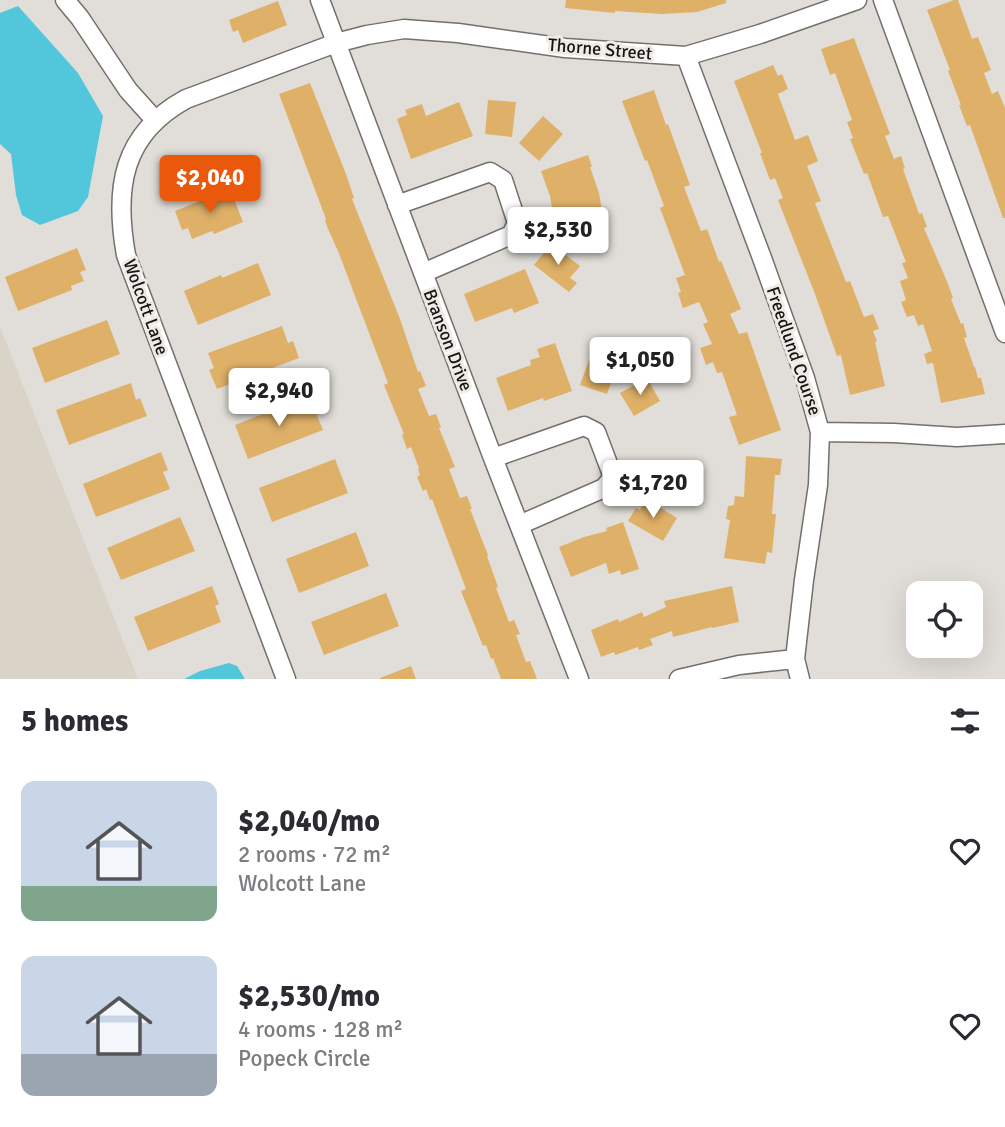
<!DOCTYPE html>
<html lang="en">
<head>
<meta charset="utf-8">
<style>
	:root { --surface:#fff; --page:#f2f2f3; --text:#2b2b33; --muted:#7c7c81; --accent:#ea580c }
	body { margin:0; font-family:Signika,sans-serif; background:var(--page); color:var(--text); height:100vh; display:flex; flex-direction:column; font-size:26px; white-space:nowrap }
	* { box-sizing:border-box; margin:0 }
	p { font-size:23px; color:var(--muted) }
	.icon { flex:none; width:38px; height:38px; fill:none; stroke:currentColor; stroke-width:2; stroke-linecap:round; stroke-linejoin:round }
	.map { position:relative; height:679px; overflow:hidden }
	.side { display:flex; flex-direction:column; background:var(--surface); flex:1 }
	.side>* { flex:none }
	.controls { position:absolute; left:906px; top:581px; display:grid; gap:14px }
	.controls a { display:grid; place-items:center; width:77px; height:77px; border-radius:14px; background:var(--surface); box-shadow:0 7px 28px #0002; font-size:35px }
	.price { position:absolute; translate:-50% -60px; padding:0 16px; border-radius:7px; background:#fff; color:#222; font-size:23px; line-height:46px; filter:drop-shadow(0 2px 4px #0008) }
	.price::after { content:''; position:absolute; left:50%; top:42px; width:21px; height:16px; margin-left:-10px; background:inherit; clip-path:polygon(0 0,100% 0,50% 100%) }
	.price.current { background:var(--accent); color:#fff }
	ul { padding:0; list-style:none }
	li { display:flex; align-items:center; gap:21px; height:175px; padding:0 21px }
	li span { display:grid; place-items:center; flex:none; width:196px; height:140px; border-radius:14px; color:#555 }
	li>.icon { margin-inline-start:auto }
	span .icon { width:84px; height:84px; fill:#fffc; stroke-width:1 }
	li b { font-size:30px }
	h2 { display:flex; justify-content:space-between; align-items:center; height:84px; padding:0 21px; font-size:30px }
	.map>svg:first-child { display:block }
</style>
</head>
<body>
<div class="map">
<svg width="1005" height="679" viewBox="0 0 1005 679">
	<rect width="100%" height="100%" fill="#e1ded9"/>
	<path fill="#dad3c8" d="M 0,327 L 138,679 L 0,679 Z"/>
	<path fill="#52c6da" d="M 18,6 L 78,73 L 103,116 L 88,197 L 78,211 L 40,225 L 22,215 L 16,195 L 11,154 L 0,144 L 0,13 Z
		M 229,663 L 237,666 L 245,679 L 184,679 L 200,671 Z"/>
	<path fill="#dfb067" d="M 566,0 L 726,0 L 726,3 L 697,12 L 662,14 L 615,11 L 615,13 L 565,8 Z
		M 954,0 L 958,0 L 972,39 L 978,37 L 991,70 L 984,73 L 992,94 L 998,91 L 1005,108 L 1005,218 L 1003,218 L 970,125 L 967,126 L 959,105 L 961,105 L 948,71 L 950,70 L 927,10 Z
		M 278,1 L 287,25 L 243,43 L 238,30 L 233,32 L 229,20 Z
		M 854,38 L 890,134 L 885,136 L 894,159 L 901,156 L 905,168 L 903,169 L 919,214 L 922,213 L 927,227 L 924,228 L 948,284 L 953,298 L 951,299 L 961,324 L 963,323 L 967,337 L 964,338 L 974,367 L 975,367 L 978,378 L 981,378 L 985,394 L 941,403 L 933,363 L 927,364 L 924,354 L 932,351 L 923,324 L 918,326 L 914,315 L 907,317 L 901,302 L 906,300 L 900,281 L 908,278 L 902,263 L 906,262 L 888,216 L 883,217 L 867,173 L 864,174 L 850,139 L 853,138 L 847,122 L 852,120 L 835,73 L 830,75 L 821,49 Z
		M 773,65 L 778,76 L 782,74 L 788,89 L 778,94 L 795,140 L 808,135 L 818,161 L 807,166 L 821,201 L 815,203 L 846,282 L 850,281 L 864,317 L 873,314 L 879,329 L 873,331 L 877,341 L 875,342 L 885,386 L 850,395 L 841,355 L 837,356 L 815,294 L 778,200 L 783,198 L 775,178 L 770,180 L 760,153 L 762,153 L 734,81 Z
		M 310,83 L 346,174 L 354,198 L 352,199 L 400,319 L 418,372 L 420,371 L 426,386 L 418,389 L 429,416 L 436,414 L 441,427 L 439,428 L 455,467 L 449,469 L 460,498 L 467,496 L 472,509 L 470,509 L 488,555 L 487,556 L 498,587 L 496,588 L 509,622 L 514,620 L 520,634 L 516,635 L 526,662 L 530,661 L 537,679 L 501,679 L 493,658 L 491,659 L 486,645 L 483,646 L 461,591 L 466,589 L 432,499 L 430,500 L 426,489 L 423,491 L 417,477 L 420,475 L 418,469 L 419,468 L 411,447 L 407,449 L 402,435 L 404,434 L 384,385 L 388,383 L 338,251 L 328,229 L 325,220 L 326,219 L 279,94 Z
		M 654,90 L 666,125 L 668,124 L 690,185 L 684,187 L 701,231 L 707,229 L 719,262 L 721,261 L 741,309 L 730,314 L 739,334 L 747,332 L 781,430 L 739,445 L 729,417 L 737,415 L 722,372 L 717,373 L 713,362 L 706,365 L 700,348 L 712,344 L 703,324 L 708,322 L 699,302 L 683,308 L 678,293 L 681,292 L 676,278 L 685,275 L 660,208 L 664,206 L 647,160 L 645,161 L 622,101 Z
		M 488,100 L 516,102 L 512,137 L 485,134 Z
		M 459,102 L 473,136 L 411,159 L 397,119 L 407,115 L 405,110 L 422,104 L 426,116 Z
		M 543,116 L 563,134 L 539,161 L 519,143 Z
		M 588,155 L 592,167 L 590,167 L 599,193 L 603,216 L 598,217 L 600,228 L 557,236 L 550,196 L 541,171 Z
		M 230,189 L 243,222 L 214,234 L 212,231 L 192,239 L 188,228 L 182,230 L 175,211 Z
		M 551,244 L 580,266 L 570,278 L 577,283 L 569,292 L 534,265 Z
		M 77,248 L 86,270 L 80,272 L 84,281 L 71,286 L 72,290 L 18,311 L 5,277 Z
		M 258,263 L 271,295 L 198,325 L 184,291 L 221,275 L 222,278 Z
		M 525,269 L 539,303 L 514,313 L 512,308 L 475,322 L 464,294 Z
		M 107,320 L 120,354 L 45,383 L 32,348 Z
		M 282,326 L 288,343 L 293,341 L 299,358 L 217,389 L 209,370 L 214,368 L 208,353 Z
		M 608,339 L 625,344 L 607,394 L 580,385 L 596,341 L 606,344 Z
		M 555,343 L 572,391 L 544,401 L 543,398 L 508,411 L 496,378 L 531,365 L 530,360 L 540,357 L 537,349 Z
		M 647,378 L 660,401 L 634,416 L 620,393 Z
		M 131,383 L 136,400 L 140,398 L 147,416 L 69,445 L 56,410 Z
		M 309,396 L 323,430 L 248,459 L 235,425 Z
		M 161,452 L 168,470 L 163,472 L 170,489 L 96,517 L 83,484 Z
		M 746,456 L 782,459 L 780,475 L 775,475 L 772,514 L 776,514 L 772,553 L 767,552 L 765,564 L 724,558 L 730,520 L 726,519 L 728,506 L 734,505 L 735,496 L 744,497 Z
		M 335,459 L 348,493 L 272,522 L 259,488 Z
		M 690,461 L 692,487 L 653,490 L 651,463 Z
		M 646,499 L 677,518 L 663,541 L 628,521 L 636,508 L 640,510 Z
		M 180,517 L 195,551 L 121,580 L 107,548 Z
		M 623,522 L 639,569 L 621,575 L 620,570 L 609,574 L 606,563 L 571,577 L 559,547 L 584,537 L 607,531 L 606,528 Z
		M 356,532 L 369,566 L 299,593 L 286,559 Z
		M 212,586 L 219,604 L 215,606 L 221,622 L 148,651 L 134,617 Z
		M 732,586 L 739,622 L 712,628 L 712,627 L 673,637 L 672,631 L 650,639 L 653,645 L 639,650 L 638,647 L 615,655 L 614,652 L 601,657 L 591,630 L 618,619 L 619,622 L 642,612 L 644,617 L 666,607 L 664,601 Z
		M 386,593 L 399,626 L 324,655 L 311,622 Z
		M 411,666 L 416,679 L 380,679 L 380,678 Z"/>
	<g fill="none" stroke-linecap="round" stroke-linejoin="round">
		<defs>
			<path id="street" d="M 65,0 L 80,18 L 128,90 L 155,120
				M 320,0 L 493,458 L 579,679
				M 883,0 L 1005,333
				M 686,56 L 762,258 L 805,378 L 820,432 L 818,485 L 804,580 L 795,659 L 800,679
				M 397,205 L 490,172 L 503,180 L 517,223 L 511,235 L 423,273
				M 820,432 L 894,433 L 957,437 L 1005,434
				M 493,458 L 584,426 L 596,432 L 613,477 L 604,488 L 519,525
				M 286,679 L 126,255 C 114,188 122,134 186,99 L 336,43 L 367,35 L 404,29 L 458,33 L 565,48 L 686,56 L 760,34 L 857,0
				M 679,679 L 739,665 L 795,659"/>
		</defs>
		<use href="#street" stroke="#73706c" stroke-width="21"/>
		<use href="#street" stroke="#fff" stroke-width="18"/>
	</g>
	<g text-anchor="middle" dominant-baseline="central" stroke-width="6" stroke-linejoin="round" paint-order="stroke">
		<g font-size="18" fill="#161513" stroke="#eeebe6">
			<text transform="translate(600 49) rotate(5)">Thorne Street</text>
			<text transform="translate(146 307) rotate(70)">Wolcott Lane</text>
			<text transform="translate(448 340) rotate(69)">Branson Drive</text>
			<text transform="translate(794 351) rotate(71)">Freedlund Course</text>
		</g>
	</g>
</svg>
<div class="controls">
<a><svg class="icon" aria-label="locate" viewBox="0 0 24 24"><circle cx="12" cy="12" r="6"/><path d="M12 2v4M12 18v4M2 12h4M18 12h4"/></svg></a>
</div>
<b class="price current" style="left:210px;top:215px">$2,040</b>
<b class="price" style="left:558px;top:267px">$2,530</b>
<b class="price" style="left:640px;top:397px">$1,050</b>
<b class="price" style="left:279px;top:428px">$2,940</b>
<b class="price" style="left:653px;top:520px">$1,720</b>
</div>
<section class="side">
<h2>5 homes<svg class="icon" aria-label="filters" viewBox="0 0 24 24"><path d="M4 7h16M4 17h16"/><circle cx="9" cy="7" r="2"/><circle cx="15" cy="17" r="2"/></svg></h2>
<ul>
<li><span style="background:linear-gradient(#c9d6e8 75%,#7fa58c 0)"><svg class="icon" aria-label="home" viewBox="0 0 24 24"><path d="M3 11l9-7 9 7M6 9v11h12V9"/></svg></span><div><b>$2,040/mo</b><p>2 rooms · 72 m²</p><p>Wolcott Lane</p></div><svg class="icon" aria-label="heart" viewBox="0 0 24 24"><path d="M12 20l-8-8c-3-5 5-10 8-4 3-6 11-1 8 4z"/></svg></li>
<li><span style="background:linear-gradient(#c9d6e8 70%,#9aa5b1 0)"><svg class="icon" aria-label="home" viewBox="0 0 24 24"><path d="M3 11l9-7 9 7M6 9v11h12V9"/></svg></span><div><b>$2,530/mo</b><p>4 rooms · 128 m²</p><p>Popeck Circle</p></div><svg class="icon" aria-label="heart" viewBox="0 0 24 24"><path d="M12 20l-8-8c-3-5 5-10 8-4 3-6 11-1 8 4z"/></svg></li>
</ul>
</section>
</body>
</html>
